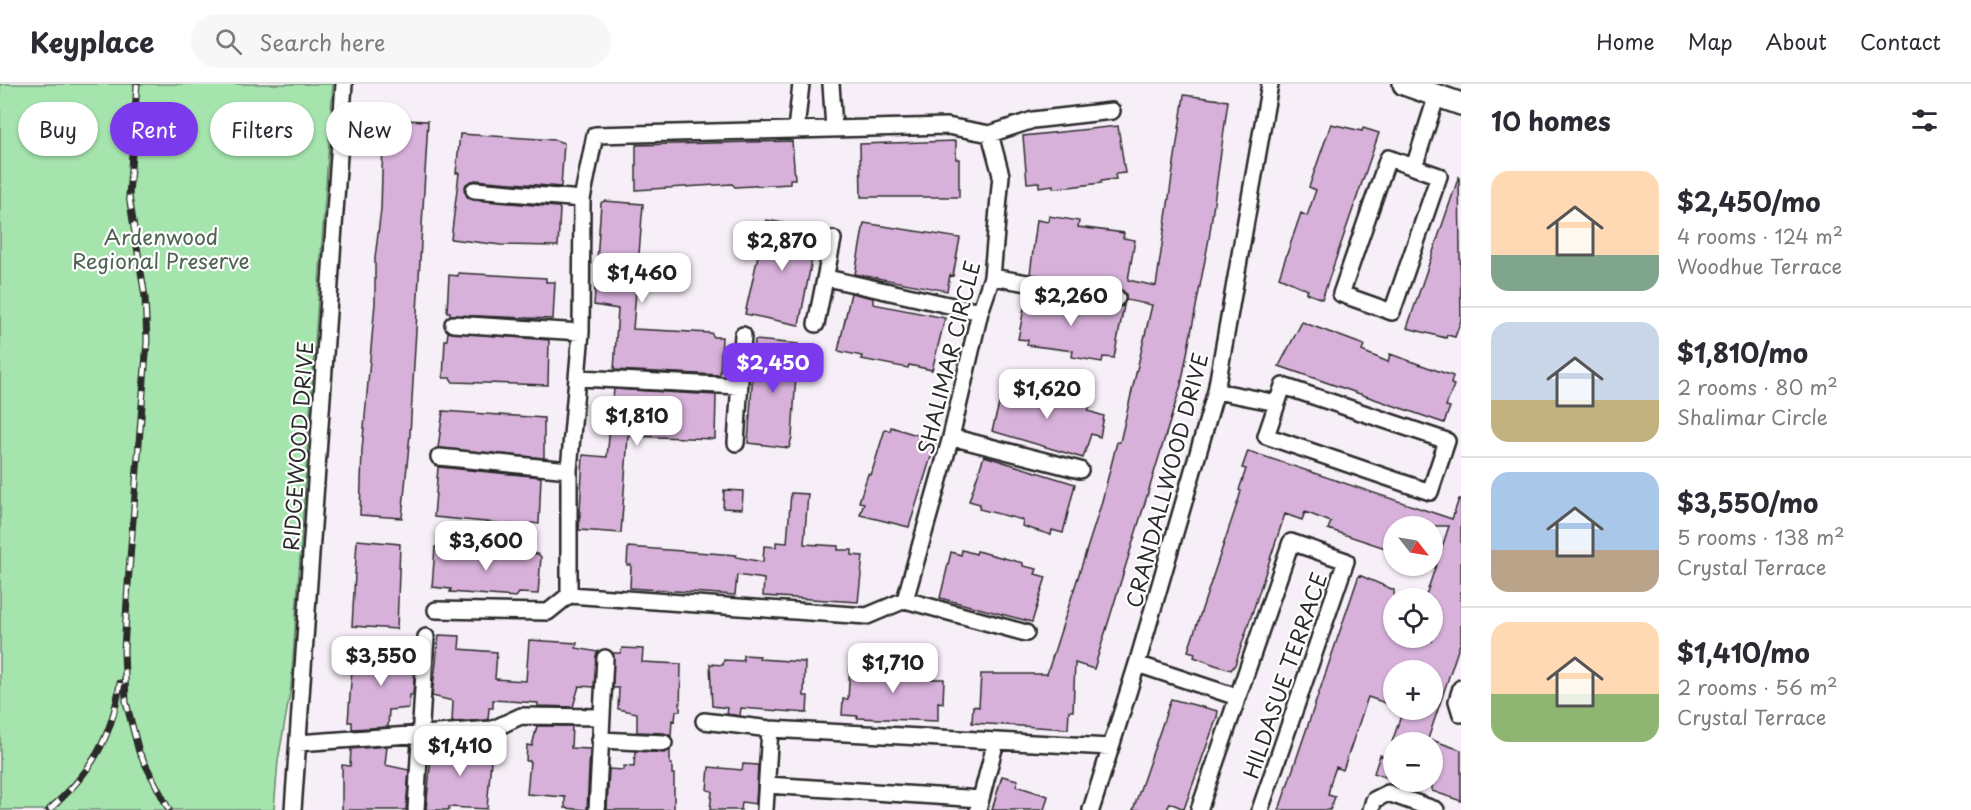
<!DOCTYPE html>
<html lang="en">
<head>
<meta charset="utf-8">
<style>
	:root { --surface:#fff; --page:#f7f7f7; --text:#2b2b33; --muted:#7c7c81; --line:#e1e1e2; --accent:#7c3aed }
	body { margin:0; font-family:"Playpen Sans",sans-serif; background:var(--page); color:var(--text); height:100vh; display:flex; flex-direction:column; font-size:22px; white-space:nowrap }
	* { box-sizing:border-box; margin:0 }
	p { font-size:20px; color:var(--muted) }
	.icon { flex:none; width:33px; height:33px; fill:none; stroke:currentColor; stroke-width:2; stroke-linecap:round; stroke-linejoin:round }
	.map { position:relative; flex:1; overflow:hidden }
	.side { display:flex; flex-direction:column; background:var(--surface); width:510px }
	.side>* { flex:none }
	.banner { position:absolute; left:18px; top:18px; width:570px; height:54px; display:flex; gap:12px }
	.needle { width:39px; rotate:121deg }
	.fabs { position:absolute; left:1383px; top:432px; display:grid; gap:12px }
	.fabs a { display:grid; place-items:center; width:60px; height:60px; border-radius:50%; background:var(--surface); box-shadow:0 2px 4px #0004; font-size:30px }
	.price { position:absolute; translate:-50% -51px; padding:0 14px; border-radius:12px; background:#fff; color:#222; font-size:20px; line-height:39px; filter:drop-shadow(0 2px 3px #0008) }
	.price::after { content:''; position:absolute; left:50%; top:36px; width:18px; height:14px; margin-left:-9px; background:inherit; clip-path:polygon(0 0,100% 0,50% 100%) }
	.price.current { background:var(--accent); color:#fff }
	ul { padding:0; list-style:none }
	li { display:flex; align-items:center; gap:18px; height:150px; padding:0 30px }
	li+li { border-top:2px solid var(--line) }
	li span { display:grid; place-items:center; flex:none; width:168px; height:120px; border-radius:18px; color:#555 }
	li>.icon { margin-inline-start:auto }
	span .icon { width:72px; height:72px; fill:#fffc; stroke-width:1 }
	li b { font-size:26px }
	h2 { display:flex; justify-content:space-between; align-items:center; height:72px; padding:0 30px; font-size:26px }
	.pill { padding:0 21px; border-radius:27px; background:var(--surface); box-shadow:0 2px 4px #0004; font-size:21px; line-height:54px }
	.pill.current { background:var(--accent); color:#fff }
	header { display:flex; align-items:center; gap:36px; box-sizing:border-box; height:84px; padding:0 30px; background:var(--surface); border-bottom:2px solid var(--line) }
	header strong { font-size:28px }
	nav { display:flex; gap:33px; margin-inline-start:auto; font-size:21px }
	.search { width:420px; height:54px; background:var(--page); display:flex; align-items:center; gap:15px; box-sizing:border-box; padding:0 21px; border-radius:33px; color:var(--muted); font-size:22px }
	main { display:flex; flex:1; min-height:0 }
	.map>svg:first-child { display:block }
</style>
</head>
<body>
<header>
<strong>Keyplace</strong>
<div class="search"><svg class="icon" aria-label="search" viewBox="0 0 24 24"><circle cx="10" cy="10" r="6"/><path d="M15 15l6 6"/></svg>Search here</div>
<nav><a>Home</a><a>Map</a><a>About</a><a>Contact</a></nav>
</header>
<main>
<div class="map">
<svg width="1461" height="726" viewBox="0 0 1461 726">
	<rect width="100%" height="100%" fill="#f7eff8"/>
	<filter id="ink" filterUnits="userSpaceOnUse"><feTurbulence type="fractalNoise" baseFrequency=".0167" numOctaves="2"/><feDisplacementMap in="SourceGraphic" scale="12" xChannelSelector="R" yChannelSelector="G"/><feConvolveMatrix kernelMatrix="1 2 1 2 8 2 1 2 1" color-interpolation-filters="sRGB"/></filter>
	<g filter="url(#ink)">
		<path fill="#a5e4ad" stroke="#68886c" stroke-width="1.5" d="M 0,0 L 333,0 L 291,603 L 278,677 L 274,726 L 0,726 Z"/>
		<path fill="#d7b1da" stroke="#2b2b2b" stroke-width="1.5" d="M 1184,11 L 1228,17 L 1209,155 L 1181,301 L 1094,585 L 1075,579 L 1073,627 L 1069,627 L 1068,645 L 972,639 L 973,622 L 979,623 L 981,590 L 1047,590 L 1101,421 L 1117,358 L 1120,358 L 1152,221 L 1126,216 L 1126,210 L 1119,204 L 1030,190 L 1037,136 L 1048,138 L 1049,132 L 1079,137 L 1078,143 L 1124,149 L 1123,154 L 1135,156 L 1128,196 L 1156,202 Z
			M 403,36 L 428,37 L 410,350 L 402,434 L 360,431 L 362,366 L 375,219 L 375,174 L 381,125 L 383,56 L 386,37 L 403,38 Z
			M 1331,40 L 1362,47 L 1363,44 L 1379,49 L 1322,215 L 1306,209 L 1308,206 L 1279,193 L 1301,129 L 1307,132 L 1316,106 L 1309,103 Z
			M 1118,42 L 1125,89 L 1115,90 L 1116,95 L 1101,97 L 1101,99 L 1069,103 L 1053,104 L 1053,101 L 1039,103 L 1039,98 L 1027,99 L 1023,52 Z
			M 460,50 L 555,56 L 564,59 L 561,103 L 475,96 L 466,100 L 464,106 L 468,114 L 473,116 L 558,123 L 560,125 L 558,162 L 501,161 L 451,155 L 459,89 L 456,89 Z
			M 792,57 L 795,95 L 790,95 L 790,100 L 735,103 L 732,100 L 636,106 L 636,61 Z
			M 956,57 L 956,75 L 959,75 L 959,113 L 861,113 L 860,60 Z
			M 1459,92 L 1461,236 L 1455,253 L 1447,251 L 1446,254 L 1407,244 Z
			M 604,117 L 643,120 L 633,245 L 711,249 L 714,253 L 722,253 L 720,291 L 614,286 L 618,225 L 594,221 L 601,119 Z
			M 766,136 L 818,145 L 799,241 L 745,230 Z
			M 864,139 L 960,154 L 953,192 L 950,191 L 947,207 L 855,190 Z
			M 458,189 L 546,194 L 546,198 L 555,198 L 553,235 L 450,231 L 450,228 L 447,228 L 449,191 L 458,192 Z
			M 851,209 L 873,214 L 873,220 L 945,234 L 932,286 L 909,281 L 908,284 L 861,275 L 862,272 L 838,267 Z
			M 1027,209 L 1115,224 L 1124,221 L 1114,274 L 1103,273 L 1102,278 L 1072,273 L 1073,267 L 1027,261 L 1028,256 L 1018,255 Z
			M 1302,238 L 1364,261 L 1362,267 L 1388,278 L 1390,270 L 1453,292 L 1451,300 L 1454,301 L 1446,322 L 1450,323 L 1444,339 L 1279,282 Z
			M 448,248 L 549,256 L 548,301 L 453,298 L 450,294 L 443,294 L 445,256 L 447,256 Z
			M 755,256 L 798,260 L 792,353 L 789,364 L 748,359 Z
			M 1004,301 L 1029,307 L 1031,301 L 1077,315 L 1076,318 L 1090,322 L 1088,327 L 1104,332 L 1100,353 L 1091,350 L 1083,374 L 992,347 Z
			M 614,305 L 716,311 L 715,355 L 628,352 L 621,449 L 579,446 L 583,371 L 607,373 Z
			M 443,327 L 544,334 L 544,374 L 438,364 Z
			M 891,343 L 936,357 L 909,443 L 860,431 L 864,419 L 859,418 L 868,390 L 871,391 L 885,345 L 890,347 Z
			M 1248,367 L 1452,435 L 1459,415 L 1461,415 L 1461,557 L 1427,658 L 1392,658 L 1403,626 L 1432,626 L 1432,586 L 1394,586 L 1394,622 L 1368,613 L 1343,686 L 1336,683 L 1331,697 L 1328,711 L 1335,713 L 1330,726 L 1279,726 L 1359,491 L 1394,506 L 1394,554 L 1420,556 L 1421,554 L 1432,557 L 1432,514 L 1425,514 L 1449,442 L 1394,442 L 1394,467 L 1328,445 L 1331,438 L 1305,428 L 1302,436 L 1285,430 L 1235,581 L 1231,586 L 1215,581 L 1194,573 L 1195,569 L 1188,567 L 1239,414 L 1241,407 L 1239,406 L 1246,385 L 1242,384 Z
			M 984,372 L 1075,400 L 1063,449 L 1052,446 L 1051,451 L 1022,442 L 1023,436 L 979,425 L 980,420 L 969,417 Z
			M 438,383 L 541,393 L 539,440 L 531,439 L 528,442 L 434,433 Z
			M 724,406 L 743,407 L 742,425 L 723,424 Z
			M 791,409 L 808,410 L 804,460 L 838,462 L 838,466 L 852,466 L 852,471 L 863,472 L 858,518 L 763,512 L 764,495 L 737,491 L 735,511 L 630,504 L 631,481 L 627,481 L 628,463 L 736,471 L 736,473 L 763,478 L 764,462 L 776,463 L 776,458 L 787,459 Z
			M 357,456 L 400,460 L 397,545 L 352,542 Z
			M 435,463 L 538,470 L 541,473 L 538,510 L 519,509 L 516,513 L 450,508 L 451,505 L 432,503 Z
			M 962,466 L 976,470 L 977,467 L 1023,479 L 1023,482 L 1037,485 L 1035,490 L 1046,493 L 1032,538 L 940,514 L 951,468 L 961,471 Z
			M 439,551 L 460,552 L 459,565 L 497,568 L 495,595 L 526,597 L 529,556 L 577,559 L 576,564 L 598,568 L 594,603 L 579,602 L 573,623 L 538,622 L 538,619 L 493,616 L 493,624 L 489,624 L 488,636 L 452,638 L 453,617 L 432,612 Z
			M 391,561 L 416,563 L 413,611 L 410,611 L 409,624 L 389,626 L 388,643 L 352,645 L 352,638 L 348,638 L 353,571 L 391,573 Z
			M 622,564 L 643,565 L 642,578 L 681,580 L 680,627 L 676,627 L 675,637 L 672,636 L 671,652 L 664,649 L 637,648 L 637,629 L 618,625 L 619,604 L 613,604 L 613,569 L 621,569 Z
			M 743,571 L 760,572 L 759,575 L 805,578 L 804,612 L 808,612 L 807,629 L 741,624 L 740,632 L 727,630 L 728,624 L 712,622 L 710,580 L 723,581 L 724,576 L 743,577 Z
			M 896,580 L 913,581 L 913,588 L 932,589 L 931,595 L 944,595 L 943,619 L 938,618 L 938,637 L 857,634 L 858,632 L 842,631 L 843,615 L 848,615 L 850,582 L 896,583 Z
			M 1171,615 L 1218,627 L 1217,633 L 1184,725 L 1170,719 L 1167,726 L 1133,726 Z
			M 537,642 L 572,642 L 571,664 L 590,665 L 587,726 L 565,724 L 565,713 L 527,710 L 530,677 L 526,677 L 527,661 L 532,662 Z
			M 486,655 L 486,668 L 489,669 L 491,676 L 487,725 L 449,723 L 449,726 L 426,726 L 431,673 L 450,671 L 451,658 Z
			M 1432,656 L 1461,666 L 1461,717 L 1432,707 Z
			M 387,662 L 385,681 L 409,686 L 406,726 L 342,726 L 342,681 L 350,682 L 351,665 Z
			M 670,666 L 670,680 L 672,680 L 672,690 L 674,690 L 674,726 L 607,726 L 609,685 L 623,686 L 624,682 L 634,683 L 635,667 L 664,669 Z
			M 1380,671 L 1394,676 L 1394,696 L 1374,689 Z
			M 743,680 L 758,681 L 756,720 L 742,718 L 741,726 L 710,726 L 712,707 L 707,706 L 709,683 L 742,686 Z
			M 1002,692 L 1018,696 L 1016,702 L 1048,712 L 1044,726 L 992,726 Z"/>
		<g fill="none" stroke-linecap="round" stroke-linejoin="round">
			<defs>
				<path id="street" d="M 831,0 L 834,44
					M 796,46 L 801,0
					M 1388,74 L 1439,92 L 1392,228 L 1341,210 Z
					M 1414,83 L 1437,11
					M 474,106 L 582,115
					M 992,193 L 1117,214
					M 827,194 L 980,228
					M 453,240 L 581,248
					M 816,240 L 833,155
					M 579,294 L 739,302
					M 1283,302 L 1447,357 L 1430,408 L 1266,352 Z
					M 1216,307 L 1277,319
					M 951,353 L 1080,386
					M 736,359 L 743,251
					M 439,373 L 569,386
					M 569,511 L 569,386 L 581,248 L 582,115 L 595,51 L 947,42 L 990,50 L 1033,36 L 1112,27
					M 569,511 L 867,532 L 905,516
					M 905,516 L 951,353 L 980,228 L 992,193 L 1001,91 L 990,50
					M 905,516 L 1026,549
					M 436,526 L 548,528 L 569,511
					M 1137,580 L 1237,613
					M 1461,604 L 1457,617 L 1461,630
					M 704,637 L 770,645 L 1110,663
					M 600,656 L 664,659
					M 298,659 L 493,645 L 521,632 L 602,633
					M 767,701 L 981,715
					M 293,726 L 344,0
					M 416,726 L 426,553
					M 597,726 L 605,574
					M 765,726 L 770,645
					M 978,726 L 996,657
					M 1091,726 L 1137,580 L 1216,307 L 1270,0
					M 1199,726 L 1291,458 L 1346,477 L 1260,726
					M 1371,726 L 1374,716 L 1388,709 L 1436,726"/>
				<path id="secondary" d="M 1404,0 L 1461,20"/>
			</defs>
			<use href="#street" stroke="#2b2b2b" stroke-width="20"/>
			<use href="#secondary" stroke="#2b2b2b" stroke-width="26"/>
			<use href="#street" stroke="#fff" stroke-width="15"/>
			<use href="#secondary" stroke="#fff" stroke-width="21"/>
			<defs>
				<path id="rail" d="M 137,0 L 129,112 L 145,213 L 147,257 L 128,500 L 124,566 L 126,618 L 139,668 L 169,726
					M 49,726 C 91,689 112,654 120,599"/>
			</defs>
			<use href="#rail" stroke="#2b2b2b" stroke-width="7"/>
			<use href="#rail" stroke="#fff" stroke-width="4.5" stroke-dasharray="14" stroke-linecap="butt"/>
		</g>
	</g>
	<g text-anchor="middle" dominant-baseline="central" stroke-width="4.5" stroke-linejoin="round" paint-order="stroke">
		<g font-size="21" fill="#506252" stroke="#fff">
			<text x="161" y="152">Ardenwood<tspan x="161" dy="24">Regional Preserve</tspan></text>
		</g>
		<g font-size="21" fill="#2b2b2b" stroke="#fff">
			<text transform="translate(948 273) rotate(-76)">SHALIMAR CIRCLE</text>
			<text transform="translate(297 362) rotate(-86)">RIDGEWOOD DRIVE</text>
			<text transform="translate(1166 396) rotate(-75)">CRANDALLWOOD DRIVE</text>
			<text transform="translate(1284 591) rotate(-71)">HILDASUE TERRACE</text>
		</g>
	</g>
</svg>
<div class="fabs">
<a><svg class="needle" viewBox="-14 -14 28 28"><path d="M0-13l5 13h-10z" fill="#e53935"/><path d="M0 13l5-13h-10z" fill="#7c7c81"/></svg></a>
<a><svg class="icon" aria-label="locate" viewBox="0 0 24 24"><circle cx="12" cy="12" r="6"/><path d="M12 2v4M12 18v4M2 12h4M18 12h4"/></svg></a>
<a>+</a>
<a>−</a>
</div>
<b class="price" style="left:782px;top:188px">$2,870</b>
<b class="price" style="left:642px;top:220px">$1,460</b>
<b class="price" style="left:1071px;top:243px">$2,260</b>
<b class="price current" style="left:773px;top:310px">$2,450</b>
<b class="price" style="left:1047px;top:336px">$1,620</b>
<b class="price" style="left:637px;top:363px">$1,810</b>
<b class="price" style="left:486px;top:488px">$3,600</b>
<b class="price" style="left:381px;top:603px">$3,550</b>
<b class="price" style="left:893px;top:610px">$1,710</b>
<b class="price" style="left:460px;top:693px">$1,410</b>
<div class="banner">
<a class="pill">Buy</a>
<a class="pill current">Rent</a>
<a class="pill">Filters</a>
<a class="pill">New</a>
</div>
</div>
<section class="side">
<h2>10 homes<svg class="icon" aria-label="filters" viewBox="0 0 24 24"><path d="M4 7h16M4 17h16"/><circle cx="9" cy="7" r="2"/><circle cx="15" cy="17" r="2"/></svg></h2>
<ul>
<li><span style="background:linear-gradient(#ffd9b3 70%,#7fa58c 0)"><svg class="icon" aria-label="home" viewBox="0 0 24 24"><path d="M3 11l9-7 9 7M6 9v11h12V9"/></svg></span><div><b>$2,450/mo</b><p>4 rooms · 124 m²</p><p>Woodhue Terrace</p></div></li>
<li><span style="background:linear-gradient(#c9d6e8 65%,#c2b280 0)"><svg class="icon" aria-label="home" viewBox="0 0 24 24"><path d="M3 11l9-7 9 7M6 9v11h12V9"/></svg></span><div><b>$1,810/mo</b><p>2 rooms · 80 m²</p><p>Shalimar Circle</p></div></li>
<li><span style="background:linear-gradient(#a9c7e8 65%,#b9a48a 0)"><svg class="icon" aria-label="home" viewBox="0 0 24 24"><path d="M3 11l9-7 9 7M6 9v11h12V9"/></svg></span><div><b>$3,550/mo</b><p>5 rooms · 138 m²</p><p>Crystal Terrace</p></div></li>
<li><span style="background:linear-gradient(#ffd9b3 60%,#8fb573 0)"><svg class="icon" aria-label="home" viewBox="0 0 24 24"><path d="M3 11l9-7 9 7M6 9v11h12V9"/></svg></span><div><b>$1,410/mo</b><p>2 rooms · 56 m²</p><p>Crystal Terrace</p></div></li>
</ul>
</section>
</main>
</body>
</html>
